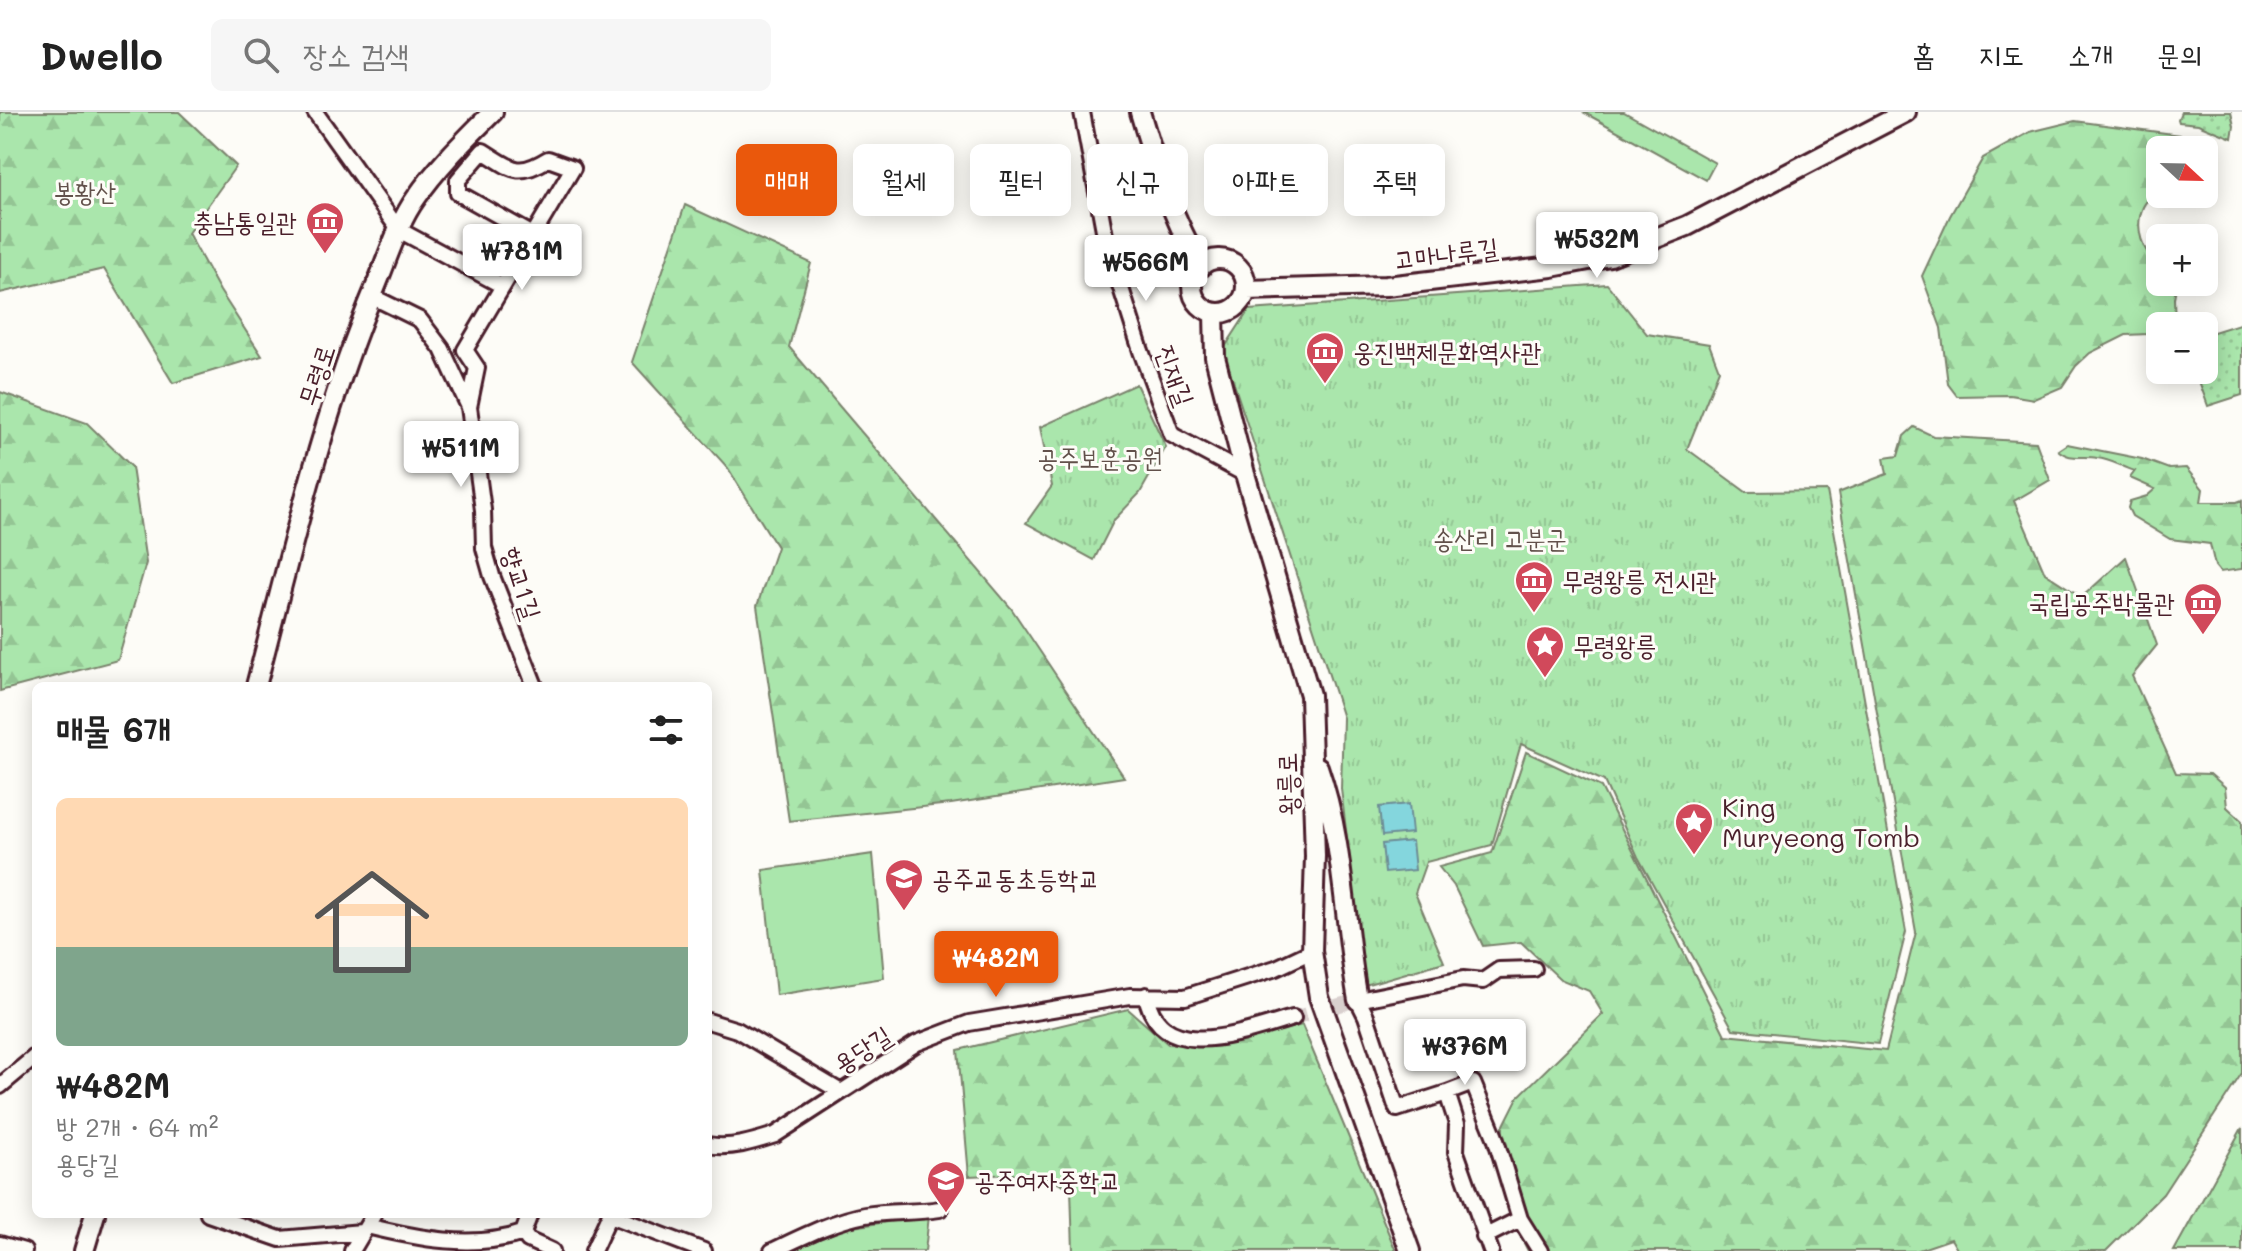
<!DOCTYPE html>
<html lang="ko">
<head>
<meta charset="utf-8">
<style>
	:root { --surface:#fff; --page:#f6f6f6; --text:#222; --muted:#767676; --line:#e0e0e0; --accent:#ea580c }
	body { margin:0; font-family:Mali,"Poor Story",sans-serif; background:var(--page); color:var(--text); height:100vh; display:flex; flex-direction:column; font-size:30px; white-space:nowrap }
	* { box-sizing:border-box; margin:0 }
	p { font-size:26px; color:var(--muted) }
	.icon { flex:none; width:44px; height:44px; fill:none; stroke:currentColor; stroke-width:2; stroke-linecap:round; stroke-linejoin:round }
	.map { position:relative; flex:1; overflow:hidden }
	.sheet { position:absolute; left:32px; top:570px; width:680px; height:536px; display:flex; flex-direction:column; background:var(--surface); border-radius:12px; box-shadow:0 4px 20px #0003 }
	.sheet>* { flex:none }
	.hud { position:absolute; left:736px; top:32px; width:760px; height:72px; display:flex; gap:16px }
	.needle { width:52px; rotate:112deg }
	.fabs { position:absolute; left:2146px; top:24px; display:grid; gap:16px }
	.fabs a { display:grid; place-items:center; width:72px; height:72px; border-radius:12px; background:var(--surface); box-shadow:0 4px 20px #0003; font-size:40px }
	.price { position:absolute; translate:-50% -68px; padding:0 18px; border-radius:8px; background:#fff; color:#222; font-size:26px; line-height:52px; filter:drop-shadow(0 2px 4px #0008) }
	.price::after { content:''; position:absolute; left:50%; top:48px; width:24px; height:18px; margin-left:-12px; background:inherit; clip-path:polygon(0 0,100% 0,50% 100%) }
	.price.on { background:var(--accent); color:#fff }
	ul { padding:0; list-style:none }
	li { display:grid; align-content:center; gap:16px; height:424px; padding:0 24px }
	li span { display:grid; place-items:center; height:248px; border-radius:12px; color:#555 }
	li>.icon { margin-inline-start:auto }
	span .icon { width:144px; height:144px; fill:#fffc; stroke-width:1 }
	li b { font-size:34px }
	h2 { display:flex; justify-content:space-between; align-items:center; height:96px; padding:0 24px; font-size:34px }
	.pill { padding:0 28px; border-radius:12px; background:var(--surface); box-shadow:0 4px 20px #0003; font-size:28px; line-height:72px }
	.pill.on { background:var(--accent); color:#fff }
	header { display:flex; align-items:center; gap:48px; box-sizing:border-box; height:112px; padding:0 40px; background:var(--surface); border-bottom:2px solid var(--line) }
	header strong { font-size:38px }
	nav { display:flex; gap:44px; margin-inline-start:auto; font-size:28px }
	.search { width:560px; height:72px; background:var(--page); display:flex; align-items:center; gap:20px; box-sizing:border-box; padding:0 28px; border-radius:12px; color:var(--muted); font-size:30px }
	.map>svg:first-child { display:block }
</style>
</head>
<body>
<header>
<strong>Dwello</strong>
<div class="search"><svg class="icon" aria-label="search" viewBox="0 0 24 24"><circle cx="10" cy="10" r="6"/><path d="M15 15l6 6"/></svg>장소 검색</div>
<nav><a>홈</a><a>지도</a><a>소개</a><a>문의</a></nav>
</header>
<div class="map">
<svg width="2242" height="1139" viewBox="0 0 2242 1139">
	<defs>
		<pattern id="grass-dots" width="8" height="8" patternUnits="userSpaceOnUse" patternTransform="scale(2)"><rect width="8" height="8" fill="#aae6ac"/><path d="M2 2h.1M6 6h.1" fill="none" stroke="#94c594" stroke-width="1.8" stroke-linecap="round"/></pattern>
		<pattern id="forest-firs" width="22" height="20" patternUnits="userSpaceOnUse" patternTransform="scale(2)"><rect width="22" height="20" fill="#aae6ac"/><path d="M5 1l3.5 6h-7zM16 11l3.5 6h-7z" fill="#94c594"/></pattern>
		<pattern id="park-tufts" width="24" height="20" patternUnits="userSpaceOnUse" patternTransform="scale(2)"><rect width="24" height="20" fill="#aae6ac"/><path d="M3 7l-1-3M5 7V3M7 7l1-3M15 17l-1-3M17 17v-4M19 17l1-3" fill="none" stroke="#94c594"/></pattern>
	</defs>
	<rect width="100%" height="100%" fill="#fdfcf7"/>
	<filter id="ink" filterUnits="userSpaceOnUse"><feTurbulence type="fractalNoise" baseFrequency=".0125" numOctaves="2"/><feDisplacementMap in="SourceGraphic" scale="16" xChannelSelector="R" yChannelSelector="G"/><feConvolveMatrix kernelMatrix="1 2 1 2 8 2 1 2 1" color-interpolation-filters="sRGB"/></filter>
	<g filter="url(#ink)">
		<path fill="url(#grass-dots)" stroke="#7a826c" stroke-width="2" d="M 2181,0 L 2231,0 L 2234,14 L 2232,26 L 2198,12 L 2179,10 L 2178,7 Z
			M 2242,211 L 2242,283 L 2208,294 L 2195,258 L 2204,258 L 2204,223 Z"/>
		<path fill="url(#forest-firs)" stroke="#7a826c" stroke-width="2" d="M 0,0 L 179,0 L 236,54 L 188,121 L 220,179 L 262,244 L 173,271 L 104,157 L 0,181 Z
			M 2075,9 L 2188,24 L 2196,31 L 2199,38 L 2160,38 L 2160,76 C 2155,81 2146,88 2143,95 C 2134,116 2142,141 2160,153 L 2160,170 L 2177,170 L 2174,186 L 2175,212 L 2160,214 L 2160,218 L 2148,222 L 2126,223 L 2090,241 L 2076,254 L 2062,275 L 2034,287 L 2010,283 L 1957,284 L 1948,272 L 1941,216 L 1922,164 L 1950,104 L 1983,46 L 2030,20 Z
			M 685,93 L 811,151 L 789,235 L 1011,496 L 1124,665 L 951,692 L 789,709 L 757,494 L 777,435 L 728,356 L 632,250 Z
			M 0,280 L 87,311 L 132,355 L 146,451 L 118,548 L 0,579 Z
			M 1914,315 L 1933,324 L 2036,330 L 2050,368 L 2014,389 L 2045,461 L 2082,485 L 2126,445 L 2157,533 L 2132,564 L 2176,661 L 2210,662 L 2225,675 L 2227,695 L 2242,709 L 2242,961 L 2163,1082 L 2106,1139 L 1958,1139 L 1951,1127 L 1916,1139 L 1528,1139 L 1511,1106 L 1502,1043 L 1503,1015 L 1518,985 L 1603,902 L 1589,879 L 1560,867 L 1521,830 L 1483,834 L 1454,774 L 1439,755 L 1492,741 L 1526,640 L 1601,675 L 1725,923 L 1886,939 L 1916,820 L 1838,381 L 1887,362 L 1884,346 L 1898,344 L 1904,324 Z
			M 2067,332 L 2142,347 L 2169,357 L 2186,356 L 2203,377 L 2201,390 L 2237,390 L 2242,388 L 2242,457 L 2220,460 L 2215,454 L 2210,432 L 2170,427 L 2132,404 L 2128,396 L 2130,389 L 2147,384 L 2155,377 L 2130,366 L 2135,359 C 2122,355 2110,347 2097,346 C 2082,343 2070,349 2058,338 Z
			M 1128,897 L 1168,932 L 1221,934 L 1302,913 L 1396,1139 L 1073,1139 L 1071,1076 L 1038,1061 L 969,1064 L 958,938 Z
			M 2242,1016 L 2242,1139 L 2174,1139 Z"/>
		<path fill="url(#park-tufts)" stroke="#7a826c" stroke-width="2" d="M 1607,172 L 1647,222 L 1709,232 L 1719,258 L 1687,337 L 1746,380 L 1827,379 L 1906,820 L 1878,932 L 1733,917 L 1638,745 L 1604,669 L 1521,632 L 1492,733 L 1426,750 L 1415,781 L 1444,850 L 1365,873 L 1341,677 L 1343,606 L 1223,238 L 1249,198 Z
			M 1136,272 L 1166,335 L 1140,381 L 1114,408 L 1094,448 L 1026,411 L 1052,374 L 1040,315 Z"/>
		<path fill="#aae6ac" stroke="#7a826c" stroke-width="2" d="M 1583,0 L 1624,0 L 1715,51 L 1706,68 Z
			M 873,742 L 884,866 L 776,883 L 763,758 Z
			M 929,1104 L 925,1139 L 791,1139 L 845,1116 Z"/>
		<path fill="#84d6dd" stroke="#6d8d96" stroke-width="2" d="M 1409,692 L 1412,721 L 1382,724 L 1379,695 Z
			M 1412,729 L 1415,758 L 1385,761 L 1382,732 Z"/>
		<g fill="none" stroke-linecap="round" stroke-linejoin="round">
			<path stroke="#d9d0ce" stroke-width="14" stroke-dasharray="14 7" stroke-linecap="butt" d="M 1293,906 L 1358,888"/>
			<defs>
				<path id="minor" d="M 315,0 L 399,118 L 503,174
					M 1082,0 L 1106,129 L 1141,239 L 1172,323 L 1245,362
					M 371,184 L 420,208 L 442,237 L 469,295 L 483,398 L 484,436 L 492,464 L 535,574
					M 469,295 L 477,256 L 465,238 C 501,178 537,117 573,56 L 548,47 C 517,66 512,57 483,39 L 458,68 L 458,81 L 533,123
					M 1146,883 C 1160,955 1246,919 1293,906
					M 708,909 L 737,918 L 841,980
					M 0,974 L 36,944
					M 1447,981 L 1473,971 L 1495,1025 L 1520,1107 L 1484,1125
					M 708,1033 C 731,1037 753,1030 775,1023 L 917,931 L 969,911 L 1130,884 L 1185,885 L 1276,856 L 1312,839
					M 208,1102 L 280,1127 L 362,1120
					M 610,1103 L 704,1139
					M 1520,1107 L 1540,1139
					M 367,1114 C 416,1126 473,1138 523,1121
					M 523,1121 L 528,1128 L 552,1139
					M 523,1121 L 530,1102
					M 0,1132 L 24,1139
					M 352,1139 L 374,1102
					M 593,1139 L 610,1102
					M 772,1139 C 802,1125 833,1109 865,1103 C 890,1099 915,1101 940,1097
					M 1491,1139 L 1456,1040 L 1457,1012 L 1447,981 L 1397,997 L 1366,904 L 1358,888 L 1463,867 L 1483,869 L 1499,858 L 1534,857"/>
				<path id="major" d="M 1140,0 C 1156,54 1172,106 1201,155
					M1192 174a27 27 0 1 1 54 0a27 27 0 1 1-54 0Z
					M 1246,178 L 1386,174 L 1552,155 L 1610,144 L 1687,114 L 1906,0
					M 1214,201 L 1215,245 L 1245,362 L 1310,583 L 1315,744 L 1312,839 L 1319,885 L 1410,1139
					M 256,574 C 291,440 322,302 376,174 C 388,145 398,111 416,86 C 438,54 466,27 493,0
					M 1318,655 C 1344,729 1344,811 1358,888
					M 84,1139 L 95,1102"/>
			</defs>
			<use href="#minor" stroke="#4a1f2b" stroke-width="20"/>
			<use href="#major" stroke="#4a1f2b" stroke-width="24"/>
			<use href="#minor" stroke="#fdfcf7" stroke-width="14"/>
			<use href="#major" stroke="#fdfcf7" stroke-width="18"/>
		</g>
	</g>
	<defs>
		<symbol id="museum-pin" viewBox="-11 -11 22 30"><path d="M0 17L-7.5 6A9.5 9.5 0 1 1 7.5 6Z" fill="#d1495b" stroke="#fdfcf7"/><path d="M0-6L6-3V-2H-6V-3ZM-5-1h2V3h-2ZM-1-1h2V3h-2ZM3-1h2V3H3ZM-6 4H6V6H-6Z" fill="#fff"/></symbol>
		<symbol id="sight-pin" viewBox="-11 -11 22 30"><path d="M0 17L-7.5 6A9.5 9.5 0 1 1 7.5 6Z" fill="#d1495b" stroke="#fdfcf7"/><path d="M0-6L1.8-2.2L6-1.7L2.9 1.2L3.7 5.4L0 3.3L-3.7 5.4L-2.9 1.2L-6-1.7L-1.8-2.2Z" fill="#fff"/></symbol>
		<symbol id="school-pin" viewBox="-11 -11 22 30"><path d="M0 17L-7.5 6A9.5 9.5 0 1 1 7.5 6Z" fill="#d1495b" stroke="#fdfcf7"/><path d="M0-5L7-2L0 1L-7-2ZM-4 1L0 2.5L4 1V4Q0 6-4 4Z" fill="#fff"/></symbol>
	</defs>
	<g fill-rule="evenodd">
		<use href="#museum-pin" x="303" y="87" width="44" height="60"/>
		<use href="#museum-pin" x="1303" y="217" width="44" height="60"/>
		<use href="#museum-pin" x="1512" y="446" width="44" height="60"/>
		<use href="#museum-pin" x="2181" y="468" width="44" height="60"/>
		<use href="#sight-pin" x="1523" y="511" width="44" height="60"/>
		<use href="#sight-pin" x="1672" y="688" width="44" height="60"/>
		<use href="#school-pin" x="882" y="744" width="44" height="60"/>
		<use href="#school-pin" x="924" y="1046" width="44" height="60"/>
	</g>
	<g text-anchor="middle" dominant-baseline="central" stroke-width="6" stroke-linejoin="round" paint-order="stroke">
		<g font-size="26" fill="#62514b" stroke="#fdfcf7">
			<text x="85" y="79">봉황산</text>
			<text x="1100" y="345">공주보훈공원</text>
			<text x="1500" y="426">송산리 고분군</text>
		</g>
		<g font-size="26" fill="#4a1f2b" stroke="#fdfcf7" text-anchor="start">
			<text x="297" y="109" text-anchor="end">충남통일관</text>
			<text x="1353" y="239">웅진백제문화역사관</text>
			<text x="1562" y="468">무령왕릉 전시관</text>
			<text x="2175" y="490" text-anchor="end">국립공주박물관</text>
			<text x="1573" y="533">무령왕릉</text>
			<text x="1722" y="695">King<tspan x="1722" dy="30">Muryeong Tomb</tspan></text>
			<text x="932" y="766">공주교동초등학교</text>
			<text x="974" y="1068">공주여자중학교</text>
		</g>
		<g font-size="26" fill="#4a1f2b" stroke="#fdfcf7">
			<text transform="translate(1446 141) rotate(-7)">고마나루길</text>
			<text transform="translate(316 263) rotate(-72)">무령로</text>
			<text transform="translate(1176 263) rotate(70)">진재길</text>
			<text transform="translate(522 471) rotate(72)">향교1길</text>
			<text transform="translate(1287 672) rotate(-92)">왕릉로</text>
			<text transform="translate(862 937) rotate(-33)">용당길</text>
		</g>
	</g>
</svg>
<div class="fabs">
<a><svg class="needle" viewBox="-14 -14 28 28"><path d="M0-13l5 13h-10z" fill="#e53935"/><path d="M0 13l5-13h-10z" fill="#767676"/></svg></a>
<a>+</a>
<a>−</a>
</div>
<b class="price" style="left:1597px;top:168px">₩532M</b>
<b class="price" style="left:522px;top:180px">₩781M</b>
<b class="price" style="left:1146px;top:191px">₩566M</b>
<b class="price" style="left:461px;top:377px">₩511M</b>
<b class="price on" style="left:996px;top:887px">₩482M</b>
<b class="price" style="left:1465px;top:975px">₩376M</b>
<div class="hud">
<a class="pill on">매매</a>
<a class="pill">월세</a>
<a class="pill">필터</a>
<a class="pill">신규</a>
<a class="pill">아파트</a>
<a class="pill">주택</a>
</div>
<section class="sheet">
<h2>매물 6개<svg class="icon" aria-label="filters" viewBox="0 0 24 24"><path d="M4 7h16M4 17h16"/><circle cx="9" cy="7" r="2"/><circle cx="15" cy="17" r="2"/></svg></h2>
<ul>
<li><span style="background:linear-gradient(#ffd9b3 60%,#7fa58c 0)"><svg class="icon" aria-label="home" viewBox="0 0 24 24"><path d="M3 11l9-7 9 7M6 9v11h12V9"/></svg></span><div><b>₩482M</b><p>방 2개 · 64 m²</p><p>용당길</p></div></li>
</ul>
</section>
</div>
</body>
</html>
